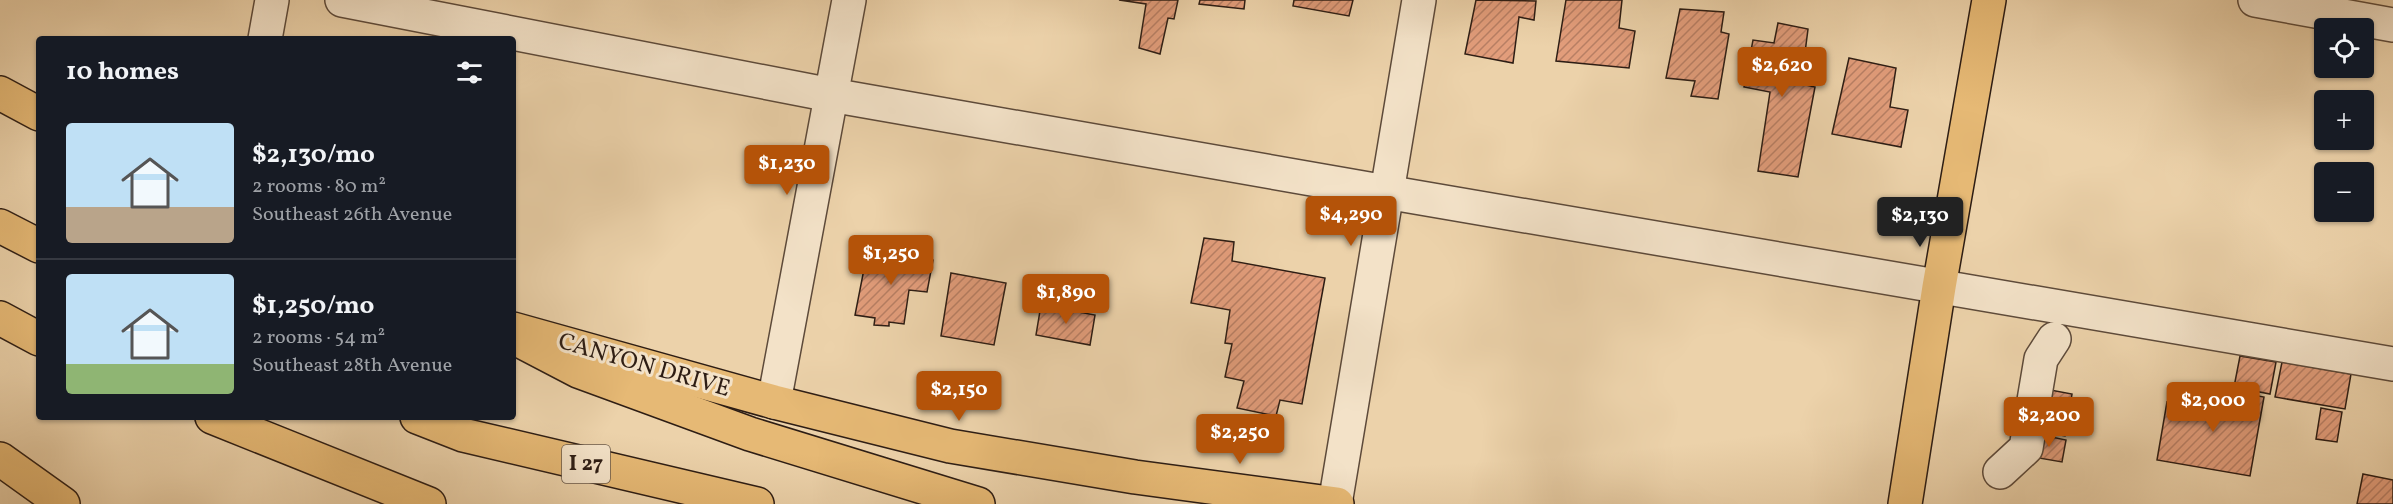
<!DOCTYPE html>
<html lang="en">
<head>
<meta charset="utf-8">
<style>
	:root { --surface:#171b24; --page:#242831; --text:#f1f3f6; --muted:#9ea1a6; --line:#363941; --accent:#b45309 }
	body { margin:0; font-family:Vollkorn,serif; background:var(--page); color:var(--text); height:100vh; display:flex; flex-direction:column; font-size:22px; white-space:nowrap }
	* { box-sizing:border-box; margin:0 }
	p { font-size:20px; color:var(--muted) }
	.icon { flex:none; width:33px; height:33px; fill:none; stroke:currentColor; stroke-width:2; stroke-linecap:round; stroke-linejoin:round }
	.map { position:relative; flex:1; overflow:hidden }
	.panel { position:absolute; left:36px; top:36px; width:480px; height:384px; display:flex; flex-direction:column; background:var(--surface); border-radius:6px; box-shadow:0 2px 4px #0004 }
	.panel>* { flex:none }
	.tools { position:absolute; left:2314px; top:18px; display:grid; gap:12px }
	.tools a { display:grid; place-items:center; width:60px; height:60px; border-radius:6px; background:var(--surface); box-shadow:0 2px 4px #0004; font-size:30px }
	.price { position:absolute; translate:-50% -51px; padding:0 14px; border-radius:6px; background:var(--accent); color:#fff; font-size:20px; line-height:39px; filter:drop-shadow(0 2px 3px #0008) }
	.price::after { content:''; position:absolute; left:50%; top:36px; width:18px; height:14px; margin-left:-9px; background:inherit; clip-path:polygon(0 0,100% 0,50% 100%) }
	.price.current { background:#222; color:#fff }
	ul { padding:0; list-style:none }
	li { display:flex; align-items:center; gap:18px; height:150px; padding:0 30px }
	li+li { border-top:2px solid var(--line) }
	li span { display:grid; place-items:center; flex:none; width:168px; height:120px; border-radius:6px; color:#555 }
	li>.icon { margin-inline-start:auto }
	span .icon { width:72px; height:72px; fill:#fffc; stroke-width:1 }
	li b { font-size:26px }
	h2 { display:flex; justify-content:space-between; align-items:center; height:72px; padding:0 30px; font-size:26px }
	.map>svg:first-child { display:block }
</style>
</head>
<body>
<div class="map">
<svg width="2393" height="504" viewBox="0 0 2393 504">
	<defs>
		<pattern id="building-hatch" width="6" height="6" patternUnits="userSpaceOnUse" patternTransform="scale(1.5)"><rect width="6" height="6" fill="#e29d7b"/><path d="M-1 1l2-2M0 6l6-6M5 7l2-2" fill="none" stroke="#b87f64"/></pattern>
	</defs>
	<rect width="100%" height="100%" fill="#ecd2aa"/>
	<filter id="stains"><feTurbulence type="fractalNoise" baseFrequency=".00333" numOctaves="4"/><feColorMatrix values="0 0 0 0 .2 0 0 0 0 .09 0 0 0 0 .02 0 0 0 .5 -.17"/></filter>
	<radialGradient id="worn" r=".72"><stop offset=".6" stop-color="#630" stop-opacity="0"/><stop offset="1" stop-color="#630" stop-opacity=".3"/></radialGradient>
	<path fill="url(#building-hatch)" stroke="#2d1d14" stroke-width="1.5" d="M 1119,0 L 1178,0 L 1174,19 L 1168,18 L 1160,54 L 1139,48 L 1146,4 Z
		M 1200,0 L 1245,0 L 1244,9 L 1199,4 Z
		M 1294,0 L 1353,0 L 1349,16 L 1293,6 Z
		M 1476,0 L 1536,1 L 1534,20 L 1519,17 L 1513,63 L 1465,54 Z
		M 1566,0 L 1622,0 L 1619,28 L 1635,31 L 1629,68 L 1556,61 Z
		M 1680,9 L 1724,12 L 1721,32 L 1729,34 L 1718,99 L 1691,96 L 1695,81 L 1666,78 Z
		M 1778,23 L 1808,29 L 1801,84 L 1815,87 L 1798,177 L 1758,171 L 1770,92 L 1744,87 L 1753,40 L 1774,43 Z
		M 1849,58 L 1896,68 L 1890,107 L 1908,110 L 1901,147 L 1832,134 Z
		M 1204,238 L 1234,242 L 1232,261 L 1325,278 L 1302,404 L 1280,400 L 1276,416 L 1237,408 L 1244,381 L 1225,377 L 1232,344 L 1225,343 L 1230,310 L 1191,303 Z
		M 876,250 L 933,260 L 927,292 L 909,290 L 904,324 L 889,322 L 889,326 L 874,325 L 875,318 L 855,315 L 865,264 L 873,266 Z
		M 951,273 L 1006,283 L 994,345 L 941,336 Z
		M 1041,305 L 1095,315 L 1090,345 L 1036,335 Z
		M 2240,356 L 2276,362 L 2270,394 L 2234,387 Z
		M 2282,362 L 2351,374 L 2345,409 L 2275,397 Z
		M 2209,387 L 2264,397 L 2250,476 L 2157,460 L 2167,402 L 2205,409 Z
		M 2045,389 L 2072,394 L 2065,436 L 2037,431 Z
		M 2321,408 L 2342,412 L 2337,442 L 2316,439 Z
		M 2037,434 L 2066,440 L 2062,462 L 2033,457 Z
		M 2363,474 L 2393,480 L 2393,504 L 2357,504 Z"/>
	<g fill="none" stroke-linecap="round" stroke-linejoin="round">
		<defs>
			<path id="minor" d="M 342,0 L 831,95 L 1386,192 L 2393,364
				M 2255,0 L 2393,25
				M 265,39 L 272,0
				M 774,402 L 849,0
				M 2000,472 L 2026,448 L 2041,359 L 2054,339
				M 1335,504 L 1419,0"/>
			<path id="major" d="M 0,93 L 39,114
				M 513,329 L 774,402 L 950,446 L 1135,477 L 1337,504
				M 1905,504 L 1939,287 L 1989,0"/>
			<path id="highway" d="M 0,226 L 39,246
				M 0,318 L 39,339
				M 513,337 L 578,371 L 750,434 L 978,504
				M 212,417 L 429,504
				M 417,417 L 463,435 L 757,504
				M 0,459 L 63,504"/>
		</defs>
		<use href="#minor" stroke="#5d4a3a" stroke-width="36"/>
		<use href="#major" stroke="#2d1d14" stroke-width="36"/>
		<use href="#highway" stroke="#2d1d14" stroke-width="36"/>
		<use href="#minor" stroke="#f3e2c8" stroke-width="33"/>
		<use href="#major" stroke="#e6b975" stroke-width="33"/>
		<use href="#highway" stroke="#e6b975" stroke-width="33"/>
	</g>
	<g text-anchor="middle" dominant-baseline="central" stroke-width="6" stroke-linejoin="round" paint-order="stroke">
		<rect fill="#f3e2c8" stroke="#68584a" stroke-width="1.5" x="562" y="445" width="48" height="38" rx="4.5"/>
		<g font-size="22" font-weight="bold" fill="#2d1d14">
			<text x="586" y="464">I 27</text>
		</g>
		<g font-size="24" fill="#2d1d14" stroke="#f3e2c8">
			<text transform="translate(644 366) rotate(16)">CANYON DRIVE</text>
		</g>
	</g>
	<rect width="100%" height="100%" filter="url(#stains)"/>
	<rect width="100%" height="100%" fill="url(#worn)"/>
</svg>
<div class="tools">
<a><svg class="icon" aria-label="locate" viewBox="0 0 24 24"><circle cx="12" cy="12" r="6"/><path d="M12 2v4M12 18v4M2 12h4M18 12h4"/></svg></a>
<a>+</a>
<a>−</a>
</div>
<b class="price" style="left:1782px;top:98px">$2,620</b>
<b class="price" style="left:787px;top:196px">$1,230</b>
<b class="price" style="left:1351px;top:247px">$4,290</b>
<b class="price current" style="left:1920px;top:248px">$2,130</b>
<b class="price" style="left:891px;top:286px">$1,250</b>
<b class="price" style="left:1066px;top:325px">$1,890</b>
<b class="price" style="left:959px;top:422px">$2,150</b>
<b class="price" style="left:2213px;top:433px">$2,000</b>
<b class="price" style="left:2049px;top:448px">$2,200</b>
<b class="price" style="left:1240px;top:465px">$2,250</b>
<section class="panel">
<h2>10 homes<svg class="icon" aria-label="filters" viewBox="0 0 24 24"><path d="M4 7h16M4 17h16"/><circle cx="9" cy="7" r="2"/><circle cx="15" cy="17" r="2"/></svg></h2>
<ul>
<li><span style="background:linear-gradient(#bfe0f5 70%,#b9a48a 0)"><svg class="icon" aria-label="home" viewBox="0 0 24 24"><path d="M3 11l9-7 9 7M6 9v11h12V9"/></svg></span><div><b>$2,130/mo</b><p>2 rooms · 80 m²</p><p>Southeast 26th Avenue</p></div></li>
<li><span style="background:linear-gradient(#bfe0f5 75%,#8fb573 0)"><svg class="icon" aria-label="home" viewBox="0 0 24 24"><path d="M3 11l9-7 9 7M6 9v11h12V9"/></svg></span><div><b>$1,250/mo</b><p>2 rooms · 54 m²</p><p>Southeast 28th Avenue</p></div></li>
</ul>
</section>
</div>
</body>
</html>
